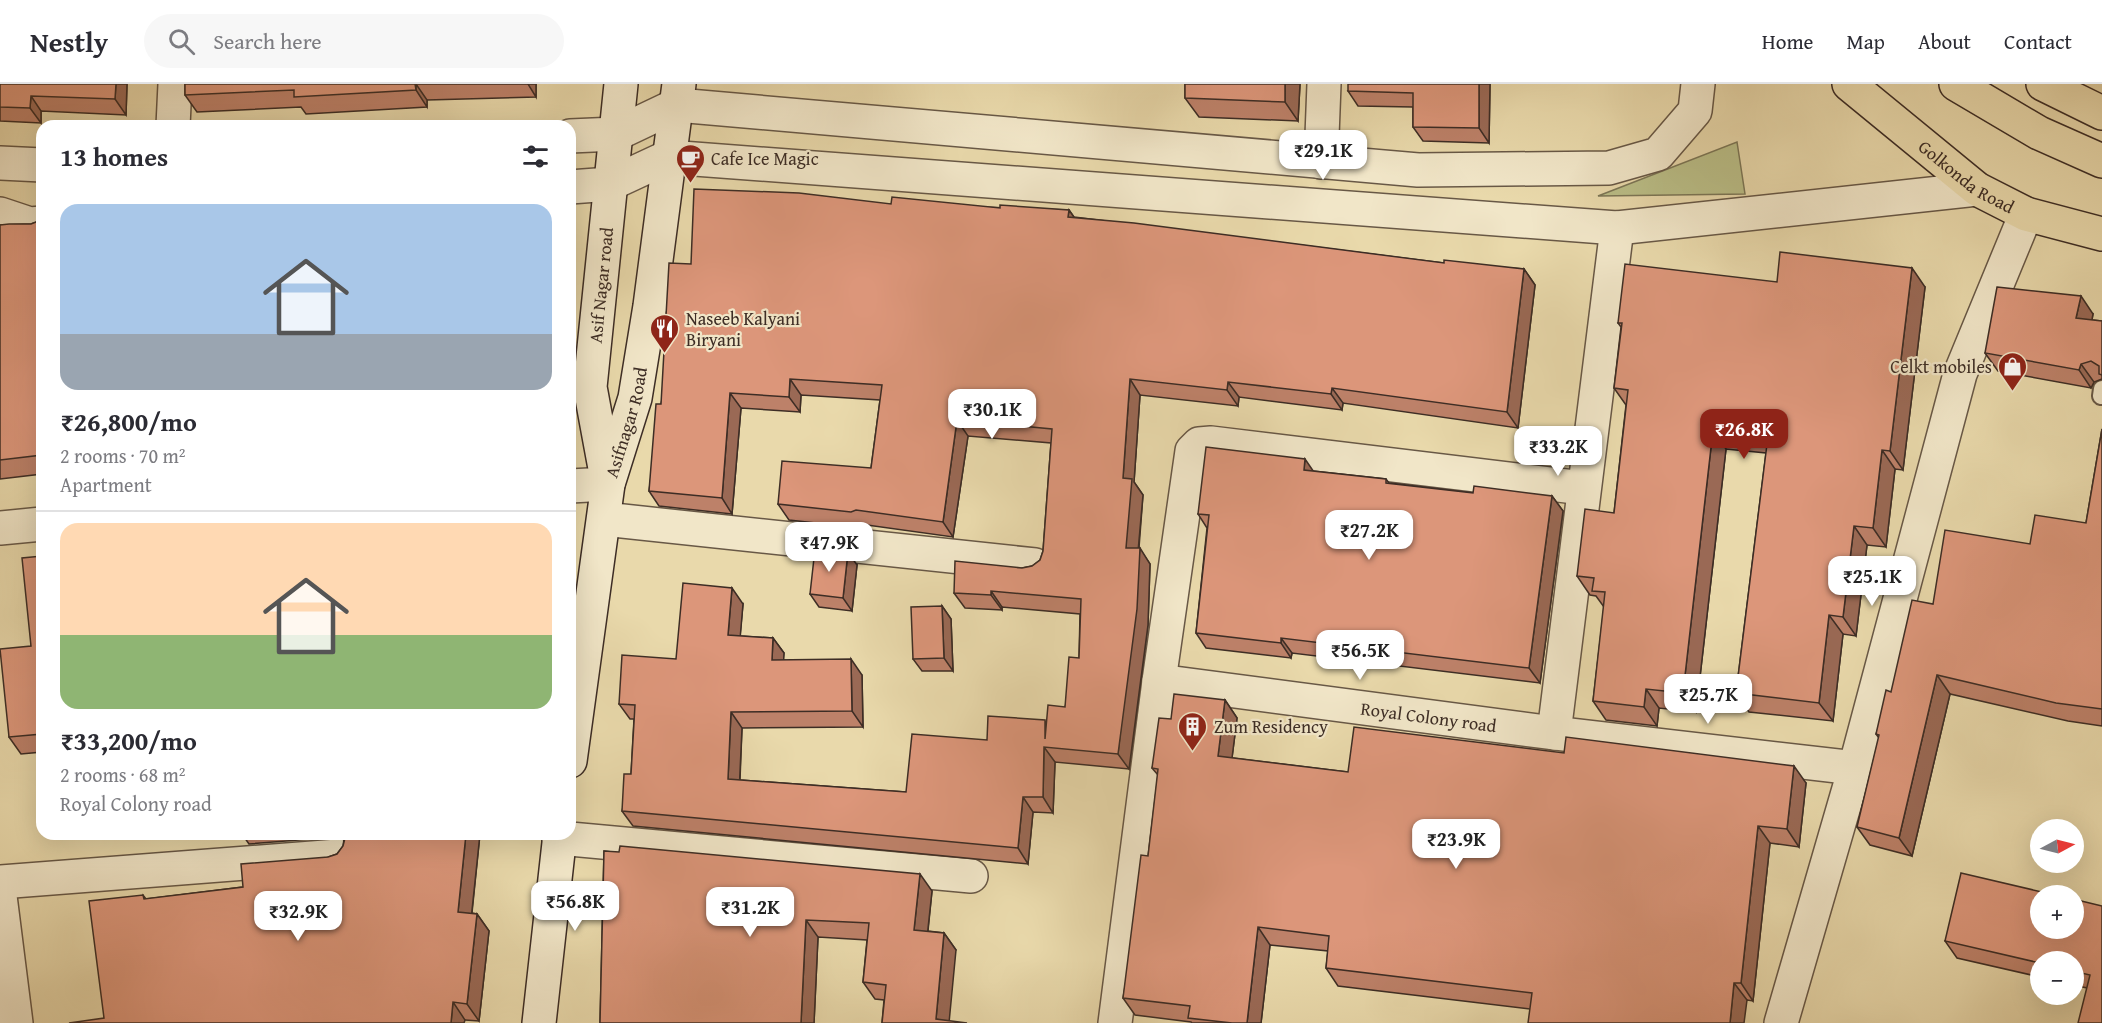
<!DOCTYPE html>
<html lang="en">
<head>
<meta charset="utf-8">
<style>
	:root { --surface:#fff; --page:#f7f7f7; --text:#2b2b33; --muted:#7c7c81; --line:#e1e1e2; --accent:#8f2418 }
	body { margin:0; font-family:"Gentium Book Plus",serif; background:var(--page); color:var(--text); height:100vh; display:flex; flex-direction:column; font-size:22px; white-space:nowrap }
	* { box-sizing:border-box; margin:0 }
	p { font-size:20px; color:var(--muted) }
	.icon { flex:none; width:33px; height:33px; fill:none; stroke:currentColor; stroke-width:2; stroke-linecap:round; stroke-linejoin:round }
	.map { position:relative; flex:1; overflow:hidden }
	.sheet { position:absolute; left:36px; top:36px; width:540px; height:720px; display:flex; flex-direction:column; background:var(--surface); border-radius:18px; box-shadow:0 6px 24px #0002 }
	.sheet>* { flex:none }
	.needle { width:39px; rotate:83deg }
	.tools { position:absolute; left:2030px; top:735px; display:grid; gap:12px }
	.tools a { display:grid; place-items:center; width:54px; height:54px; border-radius:50%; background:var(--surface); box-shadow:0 6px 24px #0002; font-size:30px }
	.price { position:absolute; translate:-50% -51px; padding:0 14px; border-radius:12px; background:#fff; color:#222; font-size:20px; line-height:39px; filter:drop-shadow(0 2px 3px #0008) }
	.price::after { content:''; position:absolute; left:50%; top:36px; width:18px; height:14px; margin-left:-9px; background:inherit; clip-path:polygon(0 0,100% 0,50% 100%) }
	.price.selected { background:var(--accent); color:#fff }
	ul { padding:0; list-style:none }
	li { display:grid; align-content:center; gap:12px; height:318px; padding:0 24px }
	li+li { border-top:2px solid var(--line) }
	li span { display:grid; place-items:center; height:186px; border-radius:18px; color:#555 }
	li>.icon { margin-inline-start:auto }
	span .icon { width:108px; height:108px; fill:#fffc; stroke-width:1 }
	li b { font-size:26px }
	h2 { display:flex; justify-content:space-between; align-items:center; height:72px; padding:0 24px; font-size:26px }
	header { display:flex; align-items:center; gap:36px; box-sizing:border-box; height:84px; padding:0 30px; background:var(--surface); border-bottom:2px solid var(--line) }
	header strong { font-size:28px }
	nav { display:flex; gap:33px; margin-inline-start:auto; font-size:21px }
	.search { width:420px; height:54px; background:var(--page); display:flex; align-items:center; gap:15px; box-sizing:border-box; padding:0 21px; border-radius:33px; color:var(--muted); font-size:22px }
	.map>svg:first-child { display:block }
</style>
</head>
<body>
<header>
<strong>Nestly</strong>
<div class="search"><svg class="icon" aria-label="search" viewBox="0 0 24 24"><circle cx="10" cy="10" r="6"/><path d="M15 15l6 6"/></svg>Search here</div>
<nav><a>Home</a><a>Map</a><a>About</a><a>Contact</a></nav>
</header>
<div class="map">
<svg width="2102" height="939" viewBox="0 0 2102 939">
	<rect width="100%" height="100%" fill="#e9d9ab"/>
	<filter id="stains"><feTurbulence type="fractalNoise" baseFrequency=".00333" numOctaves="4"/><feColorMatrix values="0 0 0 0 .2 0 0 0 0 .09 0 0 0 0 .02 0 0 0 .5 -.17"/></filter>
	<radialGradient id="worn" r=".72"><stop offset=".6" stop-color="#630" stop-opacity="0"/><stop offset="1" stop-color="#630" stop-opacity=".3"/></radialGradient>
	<path fill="#babe87" stroke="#7c7656" stroke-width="1.5" d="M 1737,58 L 1745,110 L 1598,112 Z"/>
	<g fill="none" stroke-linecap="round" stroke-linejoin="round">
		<defs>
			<path id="service" d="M 2101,312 L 2102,305"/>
			<g id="minor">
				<path d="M 173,42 L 175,0"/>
				<path d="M 1321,78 L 1324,0"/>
				<path d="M 570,402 L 608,400"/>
				<path d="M 604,435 L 1035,481"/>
				<path d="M 0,444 L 42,440"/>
				<path id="s1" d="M 1159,597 L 1554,649 L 1855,684"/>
				<path d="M 1554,649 L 1617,144"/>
				<path d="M 559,754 L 971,792"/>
				<path d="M 0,798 L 338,772"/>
				<path d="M 0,812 L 16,939"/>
				<path d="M 1115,939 L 1159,597 L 1192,367 L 1199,360 L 1211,359 L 1583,404"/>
			</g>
			<path id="tertiary" d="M 570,52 L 616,50 L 677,21 L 1418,86 L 1609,84 L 1658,70 L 1695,27 L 1698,0
				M 0,79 L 42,81
				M 570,103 L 610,100 L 668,73 L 1617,144 L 1977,105
				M 0,130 L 30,140 L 42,139
				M 1781,939 L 1855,684 L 1960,290 L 2026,130"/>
			<g id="secondary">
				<path id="s2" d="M 607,395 L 590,303 L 621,0"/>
				<path id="s3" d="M 570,677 L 608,400 L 635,314 L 650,222 L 679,0"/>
				<path d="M 539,939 L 560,750"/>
			</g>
			<g id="trunk">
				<path id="s4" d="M 1849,0 L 1977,105 L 2026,130 L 2102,150"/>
			</g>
			<path id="motorway" d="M 1956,0 L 2039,49 L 2102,77
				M 2043,0 L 2102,29"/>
		</defs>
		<use href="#service" stroke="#685846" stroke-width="20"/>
		<use href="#minor" stroke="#685846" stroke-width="36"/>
		<use href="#tertiary" stroke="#685846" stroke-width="36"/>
		<use href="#secondary" stroke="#3d2d25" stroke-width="36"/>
		<use href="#trunk" stroke="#3d2d25" stroke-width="36"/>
		<use href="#motorway" stroke="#3d2d25" stroke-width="36"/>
		<use href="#service" stroke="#f1e6c8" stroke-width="16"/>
		<use href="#minor" stroke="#f1e6c8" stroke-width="33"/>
		<use href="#tertiary" stroke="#f1e6c8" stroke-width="33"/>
		<use href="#secondary" stroke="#f1e6c8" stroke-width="33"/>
		<use href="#trunk" stroke="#e9d9ab" stroke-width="33"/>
		<use href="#motorway" stroke="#e9d9ab" stroke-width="33"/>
	</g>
	<path fill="#bd8169" stroke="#3d2d25" stroke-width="1.5" d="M 0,0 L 127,0 L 126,31 L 41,27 L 41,39 L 0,37 Z
		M 185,0 L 536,0 L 536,13 L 427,16 L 427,23 L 306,30 L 301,23 L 197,28 L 185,11 Z
		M 1185,0 L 1300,0 L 1298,37 L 1199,33 L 1185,14 Z
		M 1490,0 L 1489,59 L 1423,57 L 1413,43 L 1413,23 L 1358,22 L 1348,7 Z
		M 891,120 L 1069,126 L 1074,133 L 1444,179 L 1524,185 L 1535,201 L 1518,344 L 1343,319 L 1342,326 L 1239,313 L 1238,322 L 1140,311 L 1134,398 L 1143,411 L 1139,464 L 1150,480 L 1148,541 L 1129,685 L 1055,678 L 1053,729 L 1033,728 L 1028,780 L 633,742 L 622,727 L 631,690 L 634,635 L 630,635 L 619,620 L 676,575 L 743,520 L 740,552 L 773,554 L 784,569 L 783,576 L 862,591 L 863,643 L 742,644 L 740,696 L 906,708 L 987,656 L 1046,638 L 1065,623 L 1079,574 L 1080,530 L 1002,523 L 1002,526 L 965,524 L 954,509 L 1022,484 L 1032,482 L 1040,476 L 1043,467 L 1051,359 L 968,352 L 953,453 L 867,441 L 861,444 L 789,436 L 778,420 L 871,384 L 880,316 L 801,311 L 800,328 L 741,324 L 732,430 L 659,422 L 649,407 L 661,320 L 691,180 Z
		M 42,136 L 42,390 L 0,395 L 0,141 L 31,140 Z
		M 1777,198 L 1925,203 L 1903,386 L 1895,385 L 1886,463 L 1867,461 L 1856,552 L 1843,550 L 1833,637 L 1749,628 L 1736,609 L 1766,369 L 1726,365 L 1696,628 L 1659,624 L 1657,642 L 1606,636 L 1593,617 L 1604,523 L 1596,512 L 1590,511 L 1577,492 L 1614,429 L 1626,321 L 1614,304 L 1621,243 L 1618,239 Z
		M 2093,230 L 2092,236 L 2102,237 L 2102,295 L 2094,298 L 2091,304 L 1998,287 L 1985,269 Z
		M 2102,345 L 2102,642 L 2068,637 L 1950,610 L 1912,772 L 1870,761 L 1857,743 L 1879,654 L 1876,650 L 1891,608 L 1933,520 L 2030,460 L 2086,439 Z
		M 1313,387 L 1386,395 L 1389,399 L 1473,409 L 1552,412 L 1563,427 L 1540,599 L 1292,569 L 1291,574 L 1206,564 L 1196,549 L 1207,444 L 1198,430 Z
		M 42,472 L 42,668 L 21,670 L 9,653 L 31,562 Z
		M 857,481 L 852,527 L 819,523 L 810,510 Z
		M 942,522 L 951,535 L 953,587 L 922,587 L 913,575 Z
		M 1225,616 L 1237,634 L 1232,674 L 1348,688 L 1806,699 L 1799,763 L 1770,759 L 1753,917 L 1747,916 L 1530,925 L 1338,902 L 1326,884 L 1328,867 L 1270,861 L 1261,939 L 1192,939 L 1191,938 L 1135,931 L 1123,914 L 1148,772 L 1158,691 L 1152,684 L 1171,635 Z
		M 242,750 L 480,750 L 472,829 L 477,830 L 489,847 L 479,937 L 465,936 L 104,934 L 143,811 L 146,815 L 243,803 L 337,770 L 343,762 L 344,755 L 337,753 L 249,760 Z
		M 604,767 L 932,807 L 928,847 L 944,849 L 956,866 L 882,939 L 884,916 L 875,915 L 863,898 L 867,856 L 818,853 L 814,939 L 600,939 Z
		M 2073,815 L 2102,939 L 2087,904 L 2073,901 L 2073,878 L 2040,878 L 2040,893 L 1957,874 L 1945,857 Z"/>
	<path fill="#9a6955" stroke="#3d2d25" stroke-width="1.5" d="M 116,0 L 127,0 L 126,31 L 115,15 Z
		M 416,0 L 427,16 L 427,23 L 416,6 Z
		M 528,0 L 536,0 L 536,13 Z
		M 1285,0 L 1300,0 L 1298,37 L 1285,18 Z
		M 1479,0 L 1490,0 L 1489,59 L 1479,44 Z
		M 31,12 L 41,27 L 41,39 L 30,24 Z
		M 1069,126 L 1080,142 L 1068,133 Z
		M 1912,184 L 1925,203 L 1903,386 L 1890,367 Z
		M 1524,185 L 1535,201 L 1518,344 L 1507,328 Z
		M 2081,212 L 2093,230 L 2089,252 L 2076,234 Z
		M 2081,280 L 2094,298 L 2091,304 L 2079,286 Z
		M 790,295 L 801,311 L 800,328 L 789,313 Z
		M 1130,295 L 1140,311 L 1134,398 L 1143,411 L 1137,479 L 1126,464 L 1123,394 Z
		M 1228,298 L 1239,313 L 1238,322 L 1227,306 Z
		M 1332,304 L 1343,319 L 1342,326 L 1331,310 Z
		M 730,309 L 741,324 L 732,430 L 722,414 Z
		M 957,336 L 968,352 L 953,453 L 943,438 Z
		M 1713,346 L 1726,365 L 1696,628 L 1683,609 Z
		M 1882,366 L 1895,385 L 1886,463 L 1873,444 Z
		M 1305,375 L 1316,391 L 1304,386 Z
		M 1552,412 L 1563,427 L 1540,599 L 1529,584 Z
		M 1854,442 L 1867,461 L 1856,552 L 1843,533 Z
		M 1140,464 L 1150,480 L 1148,541 L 1129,685 L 1118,670 Z
		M 848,468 L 857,481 L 852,527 L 843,514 Z
		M 732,504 L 743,520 L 739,567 L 728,551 Z
		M 991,507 L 1002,523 L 1002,526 L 991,511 Z
		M 942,522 L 951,535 L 953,587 L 944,574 Z
		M 1829,531 L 1843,550 L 1833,637 L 1819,619 Z
		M 773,554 L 784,569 L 783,591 L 772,576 Z
		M 1281,554 L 1292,569 L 1291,574 L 1281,559 Z
		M 851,575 L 862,591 L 863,643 L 852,627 Z
		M 1937,591 L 1950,610 L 1912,772 L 1899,754 Z
		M 1646,605 L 1659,624 L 1657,642 L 1644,623 Z
		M 1225,616 L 1237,634 L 1230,690 L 1218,672 Z
		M 731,628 L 742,644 L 739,710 L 728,695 Z
		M 1044,663 L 1055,678 L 1053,729 L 1043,713 Z
		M 1794,682 L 1806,699 L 1799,763 L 1787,745 Z
		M 1023,713 L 1033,728 L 1028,780 L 1018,764 Z
		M 1758,742 L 1770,759 L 1753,917 L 1741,899 Z
		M 466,750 L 480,750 L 470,845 L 458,828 Z
		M 920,790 L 932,807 L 926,863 L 914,846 Z
		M 477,830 L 489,847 L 479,937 L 467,920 Z
		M 806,836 L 818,853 L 814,939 L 801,939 Z
		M 1258,843 L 1270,861 L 1261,939 L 1247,939 Z
		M 944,849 L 956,866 L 949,939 L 936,935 Z
		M 1734,899 L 1747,916 L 1744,939 L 1730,939 Z
		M 453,918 L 465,936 L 464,939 L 451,939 Z"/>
	<path fill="#dc967a" stroke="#3d2d25" stroke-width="1.5" d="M 0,0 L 116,0 L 115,15 L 31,12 L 30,24 L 0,23 Z
		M 185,0 L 415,0 L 416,6 L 294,13 L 294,6 L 185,11 Z
		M 1185,0 L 1285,0 L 1285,18 L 1185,14 Z
		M 1348,0 L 1479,0 L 1479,44 L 1413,43 L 1413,9 L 1348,7 Z
		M 694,105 L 799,109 L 891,120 L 892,113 L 1000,124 L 1000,121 L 1069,126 L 1068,133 L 1134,139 L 1444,179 L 1444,176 L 1524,185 L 1507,328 L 1332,304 L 1331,310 L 1228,298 L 1227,306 L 1130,295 L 1123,394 L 1132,395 L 1126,464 L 1140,464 L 1137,525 L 1118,670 L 1044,663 L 1043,713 L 1023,713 L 1018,764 L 622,727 L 624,690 L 631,690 L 635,621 L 619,620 L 622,571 L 676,575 L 683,499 L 732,504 L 728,551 L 773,554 L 772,576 L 851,575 L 852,627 L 731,628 L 728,695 L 906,708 L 912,650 L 987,656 L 988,632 L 1045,636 L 1045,655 L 1048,621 L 1065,623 L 1069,573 L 1079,574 L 1081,515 L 991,507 L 991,511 L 954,509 L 955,477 L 1022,484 L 1032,482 L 1040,476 L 1043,467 L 1052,345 L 957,336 L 943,438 L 856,426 L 851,428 L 778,420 L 782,377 L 871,384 L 882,301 L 790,295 L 789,313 L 730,309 L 722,414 L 649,407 L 656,320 L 661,320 L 669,179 L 691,180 Z
		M 41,136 L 42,371 L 0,376 L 0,141 L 9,140 L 31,140 Z
		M 1780,168 L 1912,184 L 1890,367 L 1882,366 L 1873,444 L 1854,442 L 1843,533 L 1829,531 L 1819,619 L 1736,609 L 1768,352 L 1713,346 L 1683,609 L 1646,605 L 1644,623 L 1593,617 L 1605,508 L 1592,507 L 1594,494 L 1577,492 L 1585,425 L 1614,429 L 1628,306 L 1614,304 L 1622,239 L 1618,239 L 1625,180 L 1777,198 Z
		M 1997,203 L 2081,212 L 2076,234 L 2102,237 L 2102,291 L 2099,290 L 2099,282 L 2091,277 L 2081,280 L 2079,286 L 1985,269 Z
		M 2102,345 L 2102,625 L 2056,619 L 1937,591 L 1899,754 L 1857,743 L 1879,651 L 1876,650 L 1886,606 L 1891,608 L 1912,516 L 1933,520 L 1945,446 L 2030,460 L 2035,431 L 2086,439 Z
		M 1206,363 L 1305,375 L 1304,386 L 1386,395 L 1386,399 L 1473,409 L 1474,402 L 1552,412 L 1529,584 L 1281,554 L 1281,559 L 1196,549 L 1209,431 L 1198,430 Z
		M 815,465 L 848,468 L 843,514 L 810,510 Z
		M 42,472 L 42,650 L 9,653 L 0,565 L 31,562 L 22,474 Z
		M 942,522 L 944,574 L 913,575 L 911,523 Z
		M 1174,610 L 1225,616 L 1218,672 L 1348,688 L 1354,643 L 1564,669 L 1566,653 L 1794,682 L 1787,745 L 1758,742 L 1741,899 L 1734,899 L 1730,939 L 1528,939 L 1532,909 L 1326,884 L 1329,852 L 1258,843 L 1247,939 L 1232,939 L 1188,934 L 1190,922 L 1123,914 L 1141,771 L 1148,772 L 1158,685 L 1152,684 L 1159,634 L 1171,635 Z
		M 343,750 L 466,750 L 458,828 L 477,830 L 467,920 L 453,918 L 451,939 L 69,939 L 104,934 L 89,817 L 143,811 L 144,815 L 243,803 L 241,780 L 328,773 L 337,770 L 343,762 L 345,754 Z
		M 620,762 L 920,790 L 914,846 L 944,849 L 936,935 L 967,939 L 882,939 L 886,901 L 863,898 L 869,839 L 806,836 L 801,939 L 600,939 L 604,767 L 619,768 Z
		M 1961,789 L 2059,812 L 2040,812 L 2040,844 L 2073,844 L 2073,815 L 2102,822 L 2102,939 L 2078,939 L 2090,891 L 2073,887 L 2073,878 L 2040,878 L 2040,879 L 1945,857 Z"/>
	<defs>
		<symbol id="cafe-pin" viewBox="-11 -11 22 30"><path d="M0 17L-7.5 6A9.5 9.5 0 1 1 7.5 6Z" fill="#8f2418" stroke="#f1e6c8"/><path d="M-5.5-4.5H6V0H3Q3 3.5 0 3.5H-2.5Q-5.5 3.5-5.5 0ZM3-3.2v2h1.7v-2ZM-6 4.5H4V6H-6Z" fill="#fff"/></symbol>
		<symbol id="restaurant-pin" viewBox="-11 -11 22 30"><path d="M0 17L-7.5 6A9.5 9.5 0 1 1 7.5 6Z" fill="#8f2418" stroke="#f1e6c8"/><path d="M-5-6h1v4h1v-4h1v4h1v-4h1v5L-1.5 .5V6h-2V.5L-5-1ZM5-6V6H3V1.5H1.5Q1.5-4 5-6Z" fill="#fff"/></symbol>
		<symbol id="shop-pin" viewBox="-11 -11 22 30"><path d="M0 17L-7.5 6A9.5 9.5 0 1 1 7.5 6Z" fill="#8f2418" stroke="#f1e6c8"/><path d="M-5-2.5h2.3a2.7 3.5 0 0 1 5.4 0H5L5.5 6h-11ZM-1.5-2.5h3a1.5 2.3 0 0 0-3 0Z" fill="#fff"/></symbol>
		<symbol id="building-pin" viewBox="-11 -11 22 30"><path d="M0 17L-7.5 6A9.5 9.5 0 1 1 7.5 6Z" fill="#8f2418" stroke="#f1e6c8"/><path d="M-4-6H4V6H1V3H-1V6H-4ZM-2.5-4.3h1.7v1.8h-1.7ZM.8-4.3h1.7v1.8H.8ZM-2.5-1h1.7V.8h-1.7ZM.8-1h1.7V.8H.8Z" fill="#fff"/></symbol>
	</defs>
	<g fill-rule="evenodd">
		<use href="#cafe-pin" x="674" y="58" width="33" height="45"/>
		<use href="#restaurant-pin" x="648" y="228" width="33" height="45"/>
		<use href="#shop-pin" x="1996" y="266" width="33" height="45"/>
		<use href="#building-pin" x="1176" y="626" width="33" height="45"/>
	</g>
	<g text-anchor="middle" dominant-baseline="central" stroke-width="4.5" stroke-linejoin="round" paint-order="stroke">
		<g font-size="18" fill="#3d2d25" stroke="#f1e6c8" text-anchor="start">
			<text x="711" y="74">Cafe Ice Magic</text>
			<text x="686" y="234">Naseeb Kalyani<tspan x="686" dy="21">Biryani</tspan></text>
			<text x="1992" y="282" text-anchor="end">Celkt mobiles</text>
			<text x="1214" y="642">Zum Residency</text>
		</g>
		<g font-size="18" fill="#3d2d25" stroke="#f1e6c8">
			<text stroke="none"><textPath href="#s4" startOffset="150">Golkonda Road</textPath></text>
			<text stroke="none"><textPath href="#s2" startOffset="196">Asif Nagar road</textPath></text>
			<text stroke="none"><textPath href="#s3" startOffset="344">Asifnagar Road</textPath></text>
			<text stroke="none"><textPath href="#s1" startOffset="272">Royal Colony road</textPath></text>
		</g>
	</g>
	<rect width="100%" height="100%" filter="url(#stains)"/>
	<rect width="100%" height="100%" fill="url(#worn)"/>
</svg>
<div class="tools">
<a><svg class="needle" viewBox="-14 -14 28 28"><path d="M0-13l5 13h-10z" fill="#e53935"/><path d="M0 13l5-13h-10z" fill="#7c7c81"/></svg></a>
<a>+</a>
<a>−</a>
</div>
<b class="price" style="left:1323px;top:97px">₹29.1K</b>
<b class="price" style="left:992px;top:356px">₹30.1K</b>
<b class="price selected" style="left:1744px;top:376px">₹26.8K</b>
<b class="price" style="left:1558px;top:393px">₹33.2K</b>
<b class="price" style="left:1369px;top:477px">₹27.2K</b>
<b class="price" style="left:829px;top:489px">₹47.9K</b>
<b class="price" style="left:1872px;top:523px">₹25.1K</b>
<b class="price" style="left:1360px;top:597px">₹56.5K</b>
<b class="price" style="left:1708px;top:641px">₹25.7K</b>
<b class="price" style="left:1456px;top:786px">₹23.9K</b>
<b class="price" style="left:575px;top:848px">₹56.8K</b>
<b class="price" style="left:750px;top:854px">₹31.2K</b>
<b class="price" style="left:298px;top:858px">₹32.9K</b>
<section class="sheet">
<h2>13 homes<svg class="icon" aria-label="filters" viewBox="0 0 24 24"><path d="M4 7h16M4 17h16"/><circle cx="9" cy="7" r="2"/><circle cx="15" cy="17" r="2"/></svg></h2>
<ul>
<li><span style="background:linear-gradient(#a9c7e8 70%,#9aa5b1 0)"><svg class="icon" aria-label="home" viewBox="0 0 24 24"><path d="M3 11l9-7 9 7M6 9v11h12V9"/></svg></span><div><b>₹26,800/mo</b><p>2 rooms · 70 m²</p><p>Apartment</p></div></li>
<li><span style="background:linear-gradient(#ffd9b3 60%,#8fb573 0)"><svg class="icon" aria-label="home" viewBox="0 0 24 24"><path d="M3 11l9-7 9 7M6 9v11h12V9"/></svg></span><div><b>₹33,200/mo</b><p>2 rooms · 68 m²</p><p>Royal Colony road</p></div></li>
</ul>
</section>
</div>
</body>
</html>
